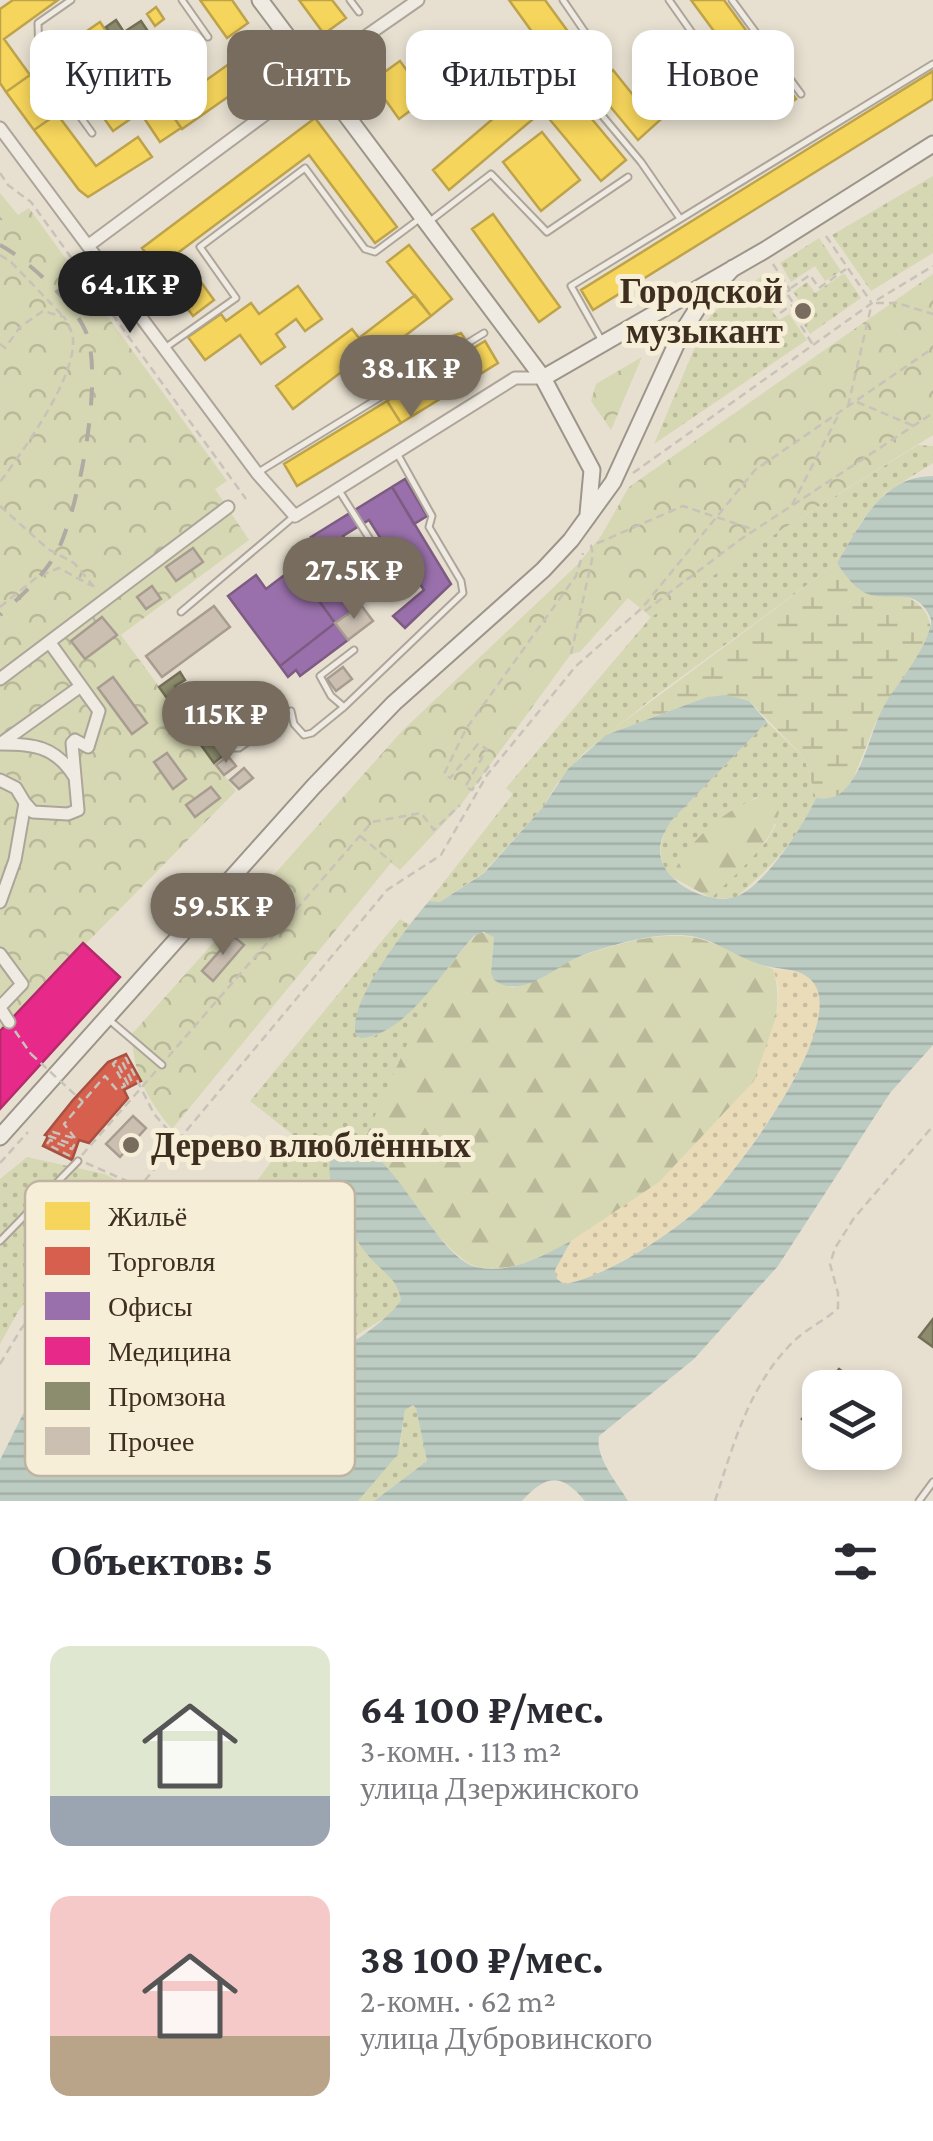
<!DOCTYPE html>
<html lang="ru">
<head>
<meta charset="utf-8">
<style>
	:root { --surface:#fff; --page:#f2f2f3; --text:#2b2b33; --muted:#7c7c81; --accent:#786c5e }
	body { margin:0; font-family:"Crimson Pro",serif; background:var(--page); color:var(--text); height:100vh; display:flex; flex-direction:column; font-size:38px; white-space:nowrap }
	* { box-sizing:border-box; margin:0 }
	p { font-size:32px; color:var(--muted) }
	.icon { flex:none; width:55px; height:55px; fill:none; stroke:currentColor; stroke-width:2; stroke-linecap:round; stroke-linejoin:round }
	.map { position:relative; height:1501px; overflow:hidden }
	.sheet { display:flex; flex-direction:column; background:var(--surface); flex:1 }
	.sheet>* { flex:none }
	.banner { position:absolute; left:30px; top:30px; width:875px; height:90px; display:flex; gap:20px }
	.buttons { position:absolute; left:802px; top:1370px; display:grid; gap:20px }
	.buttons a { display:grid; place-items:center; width:100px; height:100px; border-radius:20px; background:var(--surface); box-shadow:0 5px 15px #0003; font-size:50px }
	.price { position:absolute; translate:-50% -85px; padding:0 22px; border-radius:35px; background:var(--accent); color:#fff; font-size:32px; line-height:65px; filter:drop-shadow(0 2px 5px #0008) }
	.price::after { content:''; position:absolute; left:50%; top:60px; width:30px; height:22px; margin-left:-15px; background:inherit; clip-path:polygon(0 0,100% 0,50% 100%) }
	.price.active { background:#222; color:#fff }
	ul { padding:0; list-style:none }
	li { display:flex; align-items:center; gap:30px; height:250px; padding:0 50px }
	li span { display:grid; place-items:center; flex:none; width:280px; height:200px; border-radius:20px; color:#555 }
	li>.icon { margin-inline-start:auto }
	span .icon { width:120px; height:120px; fill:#fffc; stroke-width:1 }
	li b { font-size:42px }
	h2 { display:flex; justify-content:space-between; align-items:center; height:120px; padding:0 50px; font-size:42px }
	.chip { padding:0 35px; border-radius:20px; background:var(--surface); box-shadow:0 5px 15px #0003; font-size:35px; line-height:90px }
	.chip.active { background:var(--accent); color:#fff }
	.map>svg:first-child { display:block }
</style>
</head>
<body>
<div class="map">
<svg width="933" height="1501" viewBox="0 0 933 1501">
	<defs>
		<pattern id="grass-dots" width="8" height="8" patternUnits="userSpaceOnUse" patternTransform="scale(2.5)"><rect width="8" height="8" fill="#d6d7b3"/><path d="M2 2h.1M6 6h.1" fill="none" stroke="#b9b99a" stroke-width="1.8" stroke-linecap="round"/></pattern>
		<pattern id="forest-firs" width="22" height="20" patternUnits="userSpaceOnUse" patternTransform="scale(2.5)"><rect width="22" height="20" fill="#d6d7b3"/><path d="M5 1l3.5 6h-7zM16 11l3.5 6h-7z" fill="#b9b99a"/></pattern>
		<pattern id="wetland-marsh" width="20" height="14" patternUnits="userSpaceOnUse" patternTransform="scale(2.5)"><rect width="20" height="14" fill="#d6d7b3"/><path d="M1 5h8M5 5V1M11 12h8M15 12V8" fill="none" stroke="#b9b99a"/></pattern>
		<pattern id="sand-dots" width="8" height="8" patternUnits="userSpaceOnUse" patternTransform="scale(2.5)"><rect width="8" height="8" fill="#eadcb9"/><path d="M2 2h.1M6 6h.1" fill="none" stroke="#cabd9f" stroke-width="1.8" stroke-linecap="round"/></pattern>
		<pattern id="park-crowns" width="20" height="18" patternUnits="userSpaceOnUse" patternTransform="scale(2.5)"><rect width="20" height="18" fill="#d6d7b3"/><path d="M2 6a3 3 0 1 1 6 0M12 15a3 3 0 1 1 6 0" fill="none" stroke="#b9b99a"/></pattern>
		<pattern id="water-rules" width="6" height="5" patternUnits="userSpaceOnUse" patternTransform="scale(2.5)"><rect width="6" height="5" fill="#bcccc2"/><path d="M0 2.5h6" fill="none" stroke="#a2b0a6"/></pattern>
	</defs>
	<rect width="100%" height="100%" fill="#e7e0d1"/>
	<path fill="url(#grass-dots)" d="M 933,176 L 933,253 L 871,291 L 832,235 Z
		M 819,238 L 841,271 L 825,281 L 815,266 L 791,282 L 780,263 Z
		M 767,273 L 785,301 L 772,311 L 779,320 L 789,314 L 807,340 L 654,444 L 706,321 L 730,297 Z
		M 844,273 L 861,298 L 810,334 L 804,325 L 812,319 L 793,292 L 807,282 L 815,293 Z
		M 918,445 L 933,446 L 933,463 L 885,493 L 862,521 L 837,563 L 658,694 L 584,753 L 556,785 L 543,807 L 483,873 L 440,902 L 429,901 L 513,794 L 506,788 L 651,617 L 784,528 Z
		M 767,722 L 804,757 L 816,798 C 797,841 770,869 735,898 L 711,898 L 766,842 L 776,825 L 757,797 C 725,817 686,841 672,877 C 655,859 659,841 671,821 Z
		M 400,919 L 410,925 L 390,952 L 373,1037 L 415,1007 L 454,960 L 411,1039 L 361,1148 L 351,1147 L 367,1251 L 398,1285 L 401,1300 L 393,1313 L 317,1359 L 298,1355 L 288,1342 C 301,1325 321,1324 329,1301 L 324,1291 L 298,1280 L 274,1289 L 165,1304 L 292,1134 L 250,1101 Z
		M 27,1157 L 105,1174 L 126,1185 L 19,1310 L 0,1344 L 0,1179 Z
		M 413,1405 L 416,1407 L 427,1461 L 374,1501 L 358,1501 L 400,1445 L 405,1410 Z"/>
	<path fill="url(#forest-firs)" d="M 768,795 L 779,812 C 770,847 737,873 711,898 L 672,877 C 685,842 731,803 768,795 Z
		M 479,933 L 489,933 L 494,937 L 491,972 L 512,988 C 538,982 559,964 584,955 C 617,944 666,929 700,939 C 725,946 748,961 773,969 C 784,1004 772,1046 755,1079 C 749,1091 735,1102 726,1113 C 704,1137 682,1164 657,1184 C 619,1214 525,1283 475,1266 C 450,1258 392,1179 372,1156 L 361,1148 C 386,1093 435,967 479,933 Z"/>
	<path fill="url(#wetland-marsh)" d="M 837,563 C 845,574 859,592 872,595 C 877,597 883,594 888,594 C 914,594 933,611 931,637 L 875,724 L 854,777 L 843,792 L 832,799 L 816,798 L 804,757 L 749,701 L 707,697 L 606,735 Z"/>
	<path fill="url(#sand-dots)" d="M 773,969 C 791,970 810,971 819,989 C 839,1031 738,1169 708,1200 C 678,1229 605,1278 564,1284 L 557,1279 L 555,1270 L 571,1241 L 659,1182 L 754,1081 L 777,1014 L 779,987 Z"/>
	<path fill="url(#park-crowns)" d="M 0,193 L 18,215 L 29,208 L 227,481 L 215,489 L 249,540 L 121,635 L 236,791 L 0,1031 Z
		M 933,274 L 933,435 L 784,528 L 651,617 L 628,598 L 580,652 L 571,654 L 460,806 L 400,870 L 391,863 L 172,1129 C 148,1101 132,1071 132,1034 L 402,731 L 576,566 L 601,536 L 629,487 Z
		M 642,357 L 611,430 L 591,401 L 596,384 Z"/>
	<path fill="url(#water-rules)" d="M 933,476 L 933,1045 L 890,1093 L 778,1266 L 694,1359 L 599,1436 C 595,1458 617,1482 628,1501 L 585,1501 C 561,1473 547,1474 522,1501 L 374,1501 L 427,1461 L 416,1408 L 413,1405 L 405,1410 L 398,1454 L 358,1501 L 0,1501 L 0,1460 L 23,1414 L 70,1340 L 115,1298 L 165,1304 L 274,1289 L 307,1279 L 317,1283 L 329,1301 C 322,1323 301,1325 288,1342 C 293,1352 301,1359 313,1359 C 336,1358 390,1319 401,1300 C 397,1280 388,1276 375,1263 C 353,1240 322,1189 331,1157 C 339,1151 349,1144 359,1147 C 399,1159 436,1256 476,1267 C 509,1275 543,1256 571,1241 L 555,1270 L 557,1279 L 564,1284 C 606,1278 678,1230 708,1200 C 739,1168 855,1016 809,978 C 796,967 775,970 759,964 C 737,957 718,942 696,937 C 662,930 615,944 583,955 C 556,965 522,1001 494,980 L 491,973 L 494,937 L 484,932 L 474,936 C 445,967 407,1035 361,1038 L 356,1035 C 346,1003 408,926 429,901 L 440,902 L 484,873 L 543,807 L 568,769 L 606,735 L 707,697 L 727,695 L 749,701 L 767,722 L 671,821 C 666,830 660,839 660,850 C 659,880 704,903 731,898 C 761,893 804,825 816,798 C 828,799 835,799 844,790 C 867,767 870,727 888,699 C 900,682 933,639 931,619 C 917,586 893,601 871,595 C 856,591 845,575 837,563 C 861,524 882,476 933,476 Z"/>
	<path fill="#f6d55c" stroke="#bea34a" stroke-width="2.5" d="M 13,0 L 58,0 L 4,39 L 30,75 L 6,92 L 0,83 L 0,9 Z
		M 200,0 L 232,0 L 248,23 L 227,38 Z
		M 299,0 L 332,0 L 346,18 L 324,34 Z
		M 509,0 L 545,0 L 588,59 L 564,76 Z
		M 691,0 L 724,0 L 796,99 L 775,114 Z
		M 156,7 L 164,19 L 155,26 L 147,14 Z
		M 100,22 L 118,49 L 97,63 L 116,93 L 96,107 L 64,62 L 65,46 Z
		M 257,44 L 272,66 L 182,129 L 167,108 Z
		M 430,57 L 456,94 L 430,113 L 422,102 L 399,119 L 372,81 L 400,61 L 408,72 Z
		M 613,70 L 633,95 L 645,85 L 669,112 L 638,140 L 594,87 Z
		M 933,71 L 933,99 L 593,310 L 581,290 Z
		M 30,75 L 57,114 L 34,130 L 6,92 Z
		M 139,78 L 155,102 L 113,131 L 96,107 Z
		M 529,88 L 546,108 L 449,190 L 433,170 Z
		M 571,94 L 626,160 L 601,181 L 546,115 Z
		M 161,98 L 181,128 L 160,142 L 140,112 Z
		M 57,114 L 96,166 L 138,137 L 152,157 L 88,197 L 79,190 L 34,130 Z
		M 315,118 L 397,227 L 375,243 L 309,155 L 179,252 L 214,300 L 193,316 L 142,248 Z
		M 542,132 L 580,180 L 541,211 L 503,162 Z
		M 493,214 L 560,307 L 539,322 L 472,229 Z
		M 409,245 L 452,299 L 431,316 L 387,262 Z
		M 298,286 L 322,319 L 305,331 L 296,319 L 276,334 L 285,347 L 261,364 L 240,335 L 205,360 L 188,337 L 221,314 L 226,321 L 251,303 L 259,314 Z
		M 415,295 L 431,316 L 372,361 L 366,353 L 293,409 L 276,386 L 352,329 L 359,338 Z
		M 461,333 L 465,339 L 447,350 L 441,340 Z
		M 485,341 L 498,363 L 401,423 L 387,401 Z
		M 387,401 L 401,423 L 297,486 L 284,464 Z"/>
	<path fill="#d6604d" stroke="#a85140" stroke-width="2.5" d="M 126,1054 L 141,1081 L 124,1090 L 128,1098 L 89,1143 L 79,1140 L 72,1160 L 43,1146 L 48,1136 L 45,1135 L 73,1100 L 108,1062 Z"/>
	<path fill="#9970ab" stroke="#7d5c81" stroke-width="2.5" d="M 405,479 L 427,516 L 414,524 L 392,487 Z
		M 392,487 L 451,584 L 405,628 L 393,616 L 424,590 L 412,573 L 405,577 L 369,520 L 343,536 L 349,545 L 328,559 L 311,537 Z
		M 314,540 L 361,605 L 335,623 L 288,558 Z
		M 295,567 L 335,623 L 280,666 L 228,596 L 256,575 L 266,589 Z
		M 335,623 L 348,640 L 300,676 L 296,670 L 288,677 L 280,666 Z"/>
	<path fill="#e7298a" stroke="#b42a6a" stroke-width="2.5" d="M 83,943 L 120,977 L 0,1109 L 0,1031 Z"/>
	<path fill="#8c8c6e" stroke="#747057" stroke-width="2.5" d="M 116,20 L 162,90 L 152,97 L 106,27 Z
		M 141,21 L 149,33 L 132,44 L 124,32 Z
		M 180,672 L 185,680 L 175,686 L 225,754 L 214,763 L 159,687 Z
		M 933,1319 L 933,1347 L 919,1337 Z
		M 839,1369 L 860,1385 L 858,1388 L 825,1388 Z
		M 820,1395 L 820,1433 L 802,1419 Z"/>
	<path fill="#cbbfb2" stroke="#a89c90" stroke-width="2.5" d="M 193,548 L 203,562 L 176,581 L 166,567 Z
		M 152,586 L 161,599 L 146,609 L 137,597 Z
		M 361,605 L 373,621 L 348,640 L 335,623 Z
		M 214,606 L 230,627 L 162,677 L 146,656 Z
		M 102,617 L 117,635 L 85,659 L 71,641 Z
		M 343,667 L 352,679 L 336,691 L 327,679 Z
		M 113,677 L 147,723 L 132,734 L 98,688 Z
		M 167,753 L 186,779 L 173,789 L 154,762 Z
		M 228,756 L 236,766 L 224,775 L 216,765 Z
		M 244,768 L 253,778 L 239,789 L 230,780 Z
		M 211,787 L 220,798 L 195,817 L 186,805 Z
		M 233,936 L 244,945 L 213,981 L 202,971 Z
		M 133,1116 L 146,1128 L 120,1157 L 106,1144 Z"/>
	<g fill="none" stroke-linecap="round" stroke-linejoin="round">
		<defs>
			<path id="lane" d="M 71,0 L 38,23 L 39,59 L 92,133
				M 182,0 L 208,37
				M 350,0 L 359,12
				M 669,0 L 750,115
				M 732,0 L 801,94
				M 556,95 L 604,60 L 563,0
				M 600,113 L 641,162 L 679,217
				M 430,221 L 491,174 L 547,232 L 628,177
				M 602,341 L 571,286 L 933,64
				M 165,348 L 236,298 L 200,247 L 305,168 L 365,249 L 375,252 L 418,220
				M 257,473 L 484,333
				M 340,492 L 400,587
				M 181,612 L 292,518
				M 354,650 L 320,676 L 331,696 L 344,707 L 463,593 L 461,581 L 429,527 L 432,516 L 398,455
				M 190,693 L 230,748 L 239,748 L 291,711 L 294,724 L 304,735 L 312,733 L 344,707
				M 107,1018 L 162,1065
				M 0,1241 L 78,1161
				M 919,1501 L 933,1482"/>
			<path id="street" d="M 0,128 L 257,473 L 295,516 L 515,378 L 543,378
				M 89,245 L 302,87 L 313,73 L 418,0
				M 0,679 L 228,507
				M 0,744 L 81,686
				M 1,744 C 33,744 55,746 74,776
				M 0,780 L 16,788 L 25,803 L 15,860 L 0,902
				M 25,803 L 33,812 L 68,814 L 78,810 L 72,743 L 75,740 L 88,747 L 99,711 L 50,643
				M 0,954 L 22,984 L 0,1007
				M 0,1008 L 9,1022"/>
			<path id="secondary" d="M 260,0 L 543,378 L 592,470 L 588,514
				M 543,378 L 765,250 L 933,144
				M 0,1137 L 314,786 L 394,703 L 543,570 L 571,540 L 613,482 L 680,336 L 702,301 L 733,268"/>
		</defs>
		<use href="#lane" stroke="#ada599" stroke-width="9"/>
		<use href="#street" stroke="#ada599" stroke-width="15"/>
		<use href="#secondary" stroke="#9c958a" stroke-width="19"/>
		<path stroke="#c8c2b9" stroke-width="2.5" stroke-dasharray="8 5" stroke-linecap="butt" d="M 0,173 L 8,185 L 31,202 L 246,499
			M 826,236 L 871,302
			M 0,255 L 10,261 L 63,316
			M 773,264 L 790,290 L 786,292 L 803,318 L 798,321 L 813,345
			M 791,288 L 810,275 L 819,288 L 846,269
			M 876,303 L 897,303 L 933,314
			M 780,313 L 792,305
			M 0,344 L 5,348 L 20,327 L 43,311 L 64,317 C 68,324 72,330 73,339 C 76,378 23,451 0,482
			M 857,402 L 914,426
			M 848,406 L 871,307
			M 633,473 L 872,303 L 933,266
			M 792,505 L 839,414
			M 0,506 L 48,549 L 74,563 L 96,589
			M 0,607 L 37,577 L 59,568 L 92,586
			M 645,611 L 741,539 L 933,413
			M 571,654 L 593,555 L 591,546 L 683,506 L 752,529
			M 489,766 L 472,790 L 465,787 L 487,749 L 478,744 L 450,778 L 444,774 L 466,729 L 576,576 L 583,553
			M 360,836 L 392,862
			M 15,1031 L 31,1054
			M 168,1057 L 372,822 L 421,813 L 434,830 L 460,805
			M 75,1138 L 64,1124 L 105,1076 L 117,1090 L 125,1086 L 113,1064 L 116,1061 L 128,1084 L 132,1082 L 122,1061 L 126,1058 L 154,1114 L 169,1131
			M 82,1155 L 156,1071
			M 70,1156 L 47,1144 L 50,1140 L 72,1149 L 74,1145 L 49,1136 L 53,1132 L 73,1138
			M 0,1163 L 28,1132
			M 86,1163 L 129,1182
			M 0,1364 L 21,1329 L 387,890 L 441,855 L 487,775 L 576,666 L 642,608 L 755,470 L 933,348
			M 715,1501 C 734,1443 749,1385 794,1341 C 807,1328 825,1321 838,1308 L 838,1293 L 830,1264 L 835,1248 L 854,1218 L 933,1126"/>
		<use href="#lane" stroke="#efebe3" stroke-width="5"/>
		<use href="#street" stroke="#efebe3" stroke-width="11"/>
		<use href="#secondary" stroke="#efebe3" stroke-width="15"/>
		<path stroke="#afaaa2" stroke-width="4" stroke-dasharray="18 18" stroke-linecap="butt" d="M 0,219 L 1,218
			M 0,245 C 27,259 74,303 86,332 C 104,377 79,509 57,552 C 43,577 21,596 0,615"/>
		<path stroke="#c8c2b9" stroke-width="2.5" stroke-dasharray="8 5" stroke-linecap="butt" d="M 31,1054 L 83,1102"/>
	</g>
	<g fill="#786c5e" stroke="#f7eed8" stroke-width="4">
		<circle cx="803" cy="311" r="10"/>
		<circle cx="131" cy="1145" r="10"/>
	</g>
	<g text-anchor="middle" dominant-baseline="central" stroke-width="10" stroke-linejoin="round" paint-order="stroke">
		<g font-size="35" font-weight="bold" fill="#3d2e20" stroke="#f7eed8" text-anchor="end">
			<text x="783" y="291">Городской<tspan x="783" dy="40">музыкант</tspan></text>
			<text x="151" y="1145" text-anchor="start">Дерево влюблённых</text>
		</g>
	</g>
	<rect x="25" y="1181" width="330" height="295" rx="15" fill="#f7eed8" stroke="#bfb4a1" stroke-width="2.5"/>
	<rect x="45" y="1202" width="45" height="28" fill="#f6d55c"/>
	<rect x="45" y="1247" width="45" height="28" fill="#d6604d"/>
	<rect x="45" y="1292" width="45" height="28" fill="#9970ab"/>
	<rect x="45" y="1337" width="45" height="28" fill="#e7298a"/>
	<rect x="45" y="1382" width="45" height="28" fill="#8c8c6e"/>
	<rect x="45" y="1427" width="45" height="28" fill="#cbbfb2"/>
	<g font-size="28" fill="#3d2e20">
		<text x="108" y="1226">Жильё</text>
		<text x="108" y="1271">Торговля</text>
		<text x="108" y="1316">Офисы</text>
		<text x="108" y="1361">Медицина</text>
		<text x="108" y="1406">Промзона</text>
		<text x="108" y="1451">Прочее</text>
	</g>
</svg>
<div class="buttons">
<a><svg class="icon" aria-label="layers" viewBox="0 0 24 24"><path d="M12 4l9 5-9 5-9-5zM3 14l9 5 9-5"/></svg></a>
</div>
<b class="price active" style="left:130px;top:336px">64.1K ₽</b>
<b class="price" style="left:411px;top:420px">38.1K ₽</b>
<b class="price" style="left:354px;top:622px">27.5K ₽</b>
<b class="price" style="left:226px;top:766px">115K ₽</b>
<b class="price" style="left:223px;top:958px">59.5K ₽</b>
<div class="banner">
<a class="chip">Купить</a>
<a class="chip active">Снять</a>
<a class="chip">Фильтры</a>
<a class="chip">Новое</a>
</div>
</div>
<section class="sheet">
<h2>Объектов: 5<svg class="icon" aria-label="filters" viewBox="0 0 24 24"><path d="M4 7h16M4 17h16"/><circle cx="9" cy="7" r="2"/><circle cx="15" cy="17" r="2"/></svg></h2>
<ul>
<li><span style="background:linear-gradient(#dfe7d0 75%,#9aa5b1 0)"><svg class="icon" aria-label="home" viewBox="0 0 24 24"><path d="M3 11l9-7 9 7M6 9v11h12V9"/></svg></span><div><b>64 100 ₽/мес.</b><p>3-комн. · 113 m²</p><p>улица Дзержинского</p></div></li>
<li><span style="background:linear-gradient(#f6c9c9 70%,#b9a48a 0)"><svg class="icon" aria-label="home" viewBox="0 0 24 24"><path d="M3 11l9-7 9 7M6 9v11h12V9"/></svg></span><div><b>38 100 ₽/мес.</b><p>2-комн. · 62 m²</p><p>улица Дубровинского</p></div></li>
</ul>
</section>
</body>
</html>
